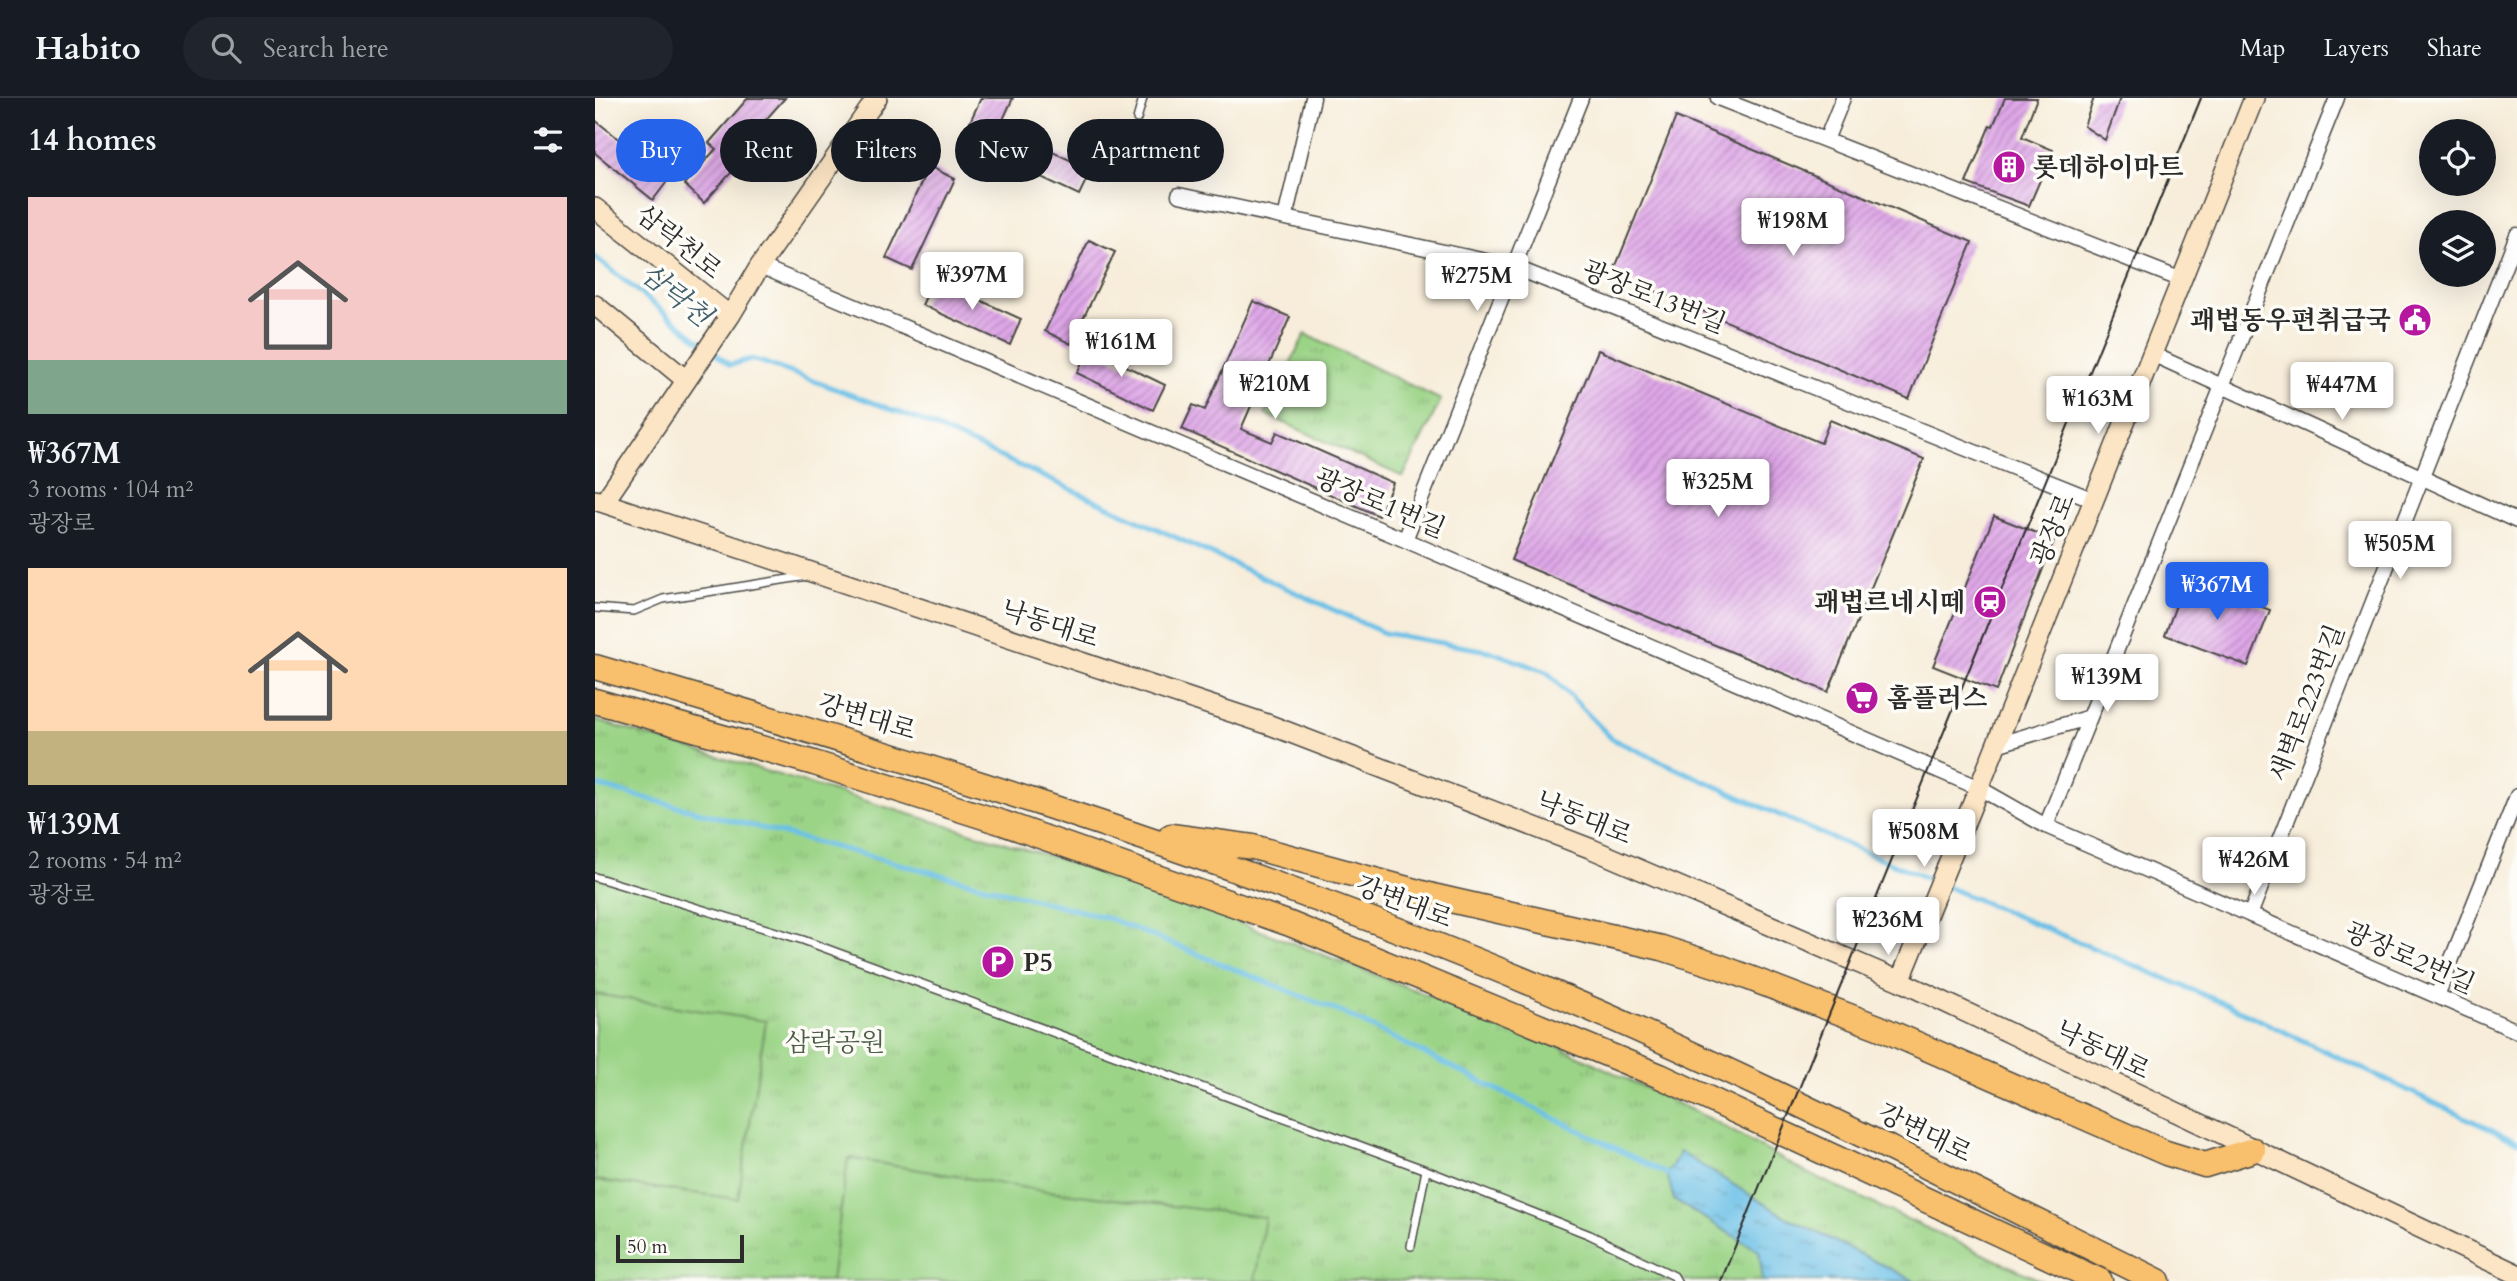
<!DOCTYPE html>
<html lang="en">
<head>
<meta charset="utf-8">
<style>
	:root { --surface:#171b24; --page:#20242c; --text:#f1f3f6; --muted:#9ea1a6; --line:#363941; --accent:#2563eb }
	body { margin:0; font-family:Cardo,"Noto Serif KR",serif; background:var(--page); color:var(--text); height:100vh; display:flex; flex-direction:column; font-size:26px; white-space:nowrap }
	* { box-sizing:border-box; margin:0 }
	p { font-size:23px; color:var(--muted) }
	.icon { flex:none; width:38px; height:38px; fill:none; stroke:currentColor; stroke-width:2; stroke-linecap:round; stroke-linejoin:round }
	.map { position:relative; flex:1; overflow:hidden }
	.drawer { display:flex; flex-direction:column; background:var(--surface); width:595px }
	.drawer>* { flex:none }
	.top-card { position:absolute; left:21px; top:21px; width:665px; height:63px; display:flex; gap:14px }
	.fabs { position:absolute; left:1824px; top:21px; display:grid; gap:14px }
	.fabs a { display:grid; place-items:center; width:77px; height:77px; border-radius:50%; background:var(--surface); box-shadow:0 7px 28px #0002; font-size:35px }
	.scale { position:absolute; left:21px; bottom:18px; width:128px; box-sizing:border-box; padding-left:7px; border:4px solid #2b2b2b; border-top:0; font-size:19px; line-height:24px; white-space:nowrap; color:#2b2b2b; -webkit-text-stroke:5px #fdfcf7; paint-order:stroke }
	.price { position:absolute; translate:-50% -60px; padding:0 16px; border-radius:7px; background:#fff; color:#222; font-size:23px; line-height:46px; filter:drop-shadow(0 2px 4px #0008) }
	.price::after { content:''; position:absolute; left:50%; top:42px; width:21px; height:16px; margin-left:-10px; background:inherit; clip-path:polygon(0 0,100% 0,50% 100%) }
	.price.on { background:var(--accent); color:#fff }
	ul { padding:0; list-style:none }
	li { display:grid; align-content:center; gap:14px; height:371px; padding:0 28px }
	li span { display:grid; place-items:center; height:217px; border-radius:0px; color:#555 }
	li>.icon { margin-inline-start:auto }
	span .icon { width:126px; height:126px; fill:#fffc; stroke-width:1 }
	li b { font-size:30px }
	h2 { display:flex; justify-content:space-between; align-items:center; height:84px; padding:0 28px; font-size:30px }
	.pill { padding:0 24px; border-radius:32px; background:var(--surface); box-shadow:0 7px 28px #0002; font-size:24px; line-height:63px }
	.pill.on { background:var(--accent); color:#fff }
	header { display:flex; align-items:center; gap:42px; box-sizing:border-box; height:98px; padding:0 35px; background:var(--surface); border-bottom:2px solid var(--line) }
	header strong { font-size:33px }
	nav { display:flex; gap:38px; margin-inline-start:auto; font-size:24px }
	.search { width:490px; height:63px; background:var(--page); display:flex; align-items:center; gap:18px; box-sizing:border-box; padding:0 24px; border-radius:38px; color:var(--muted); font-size:26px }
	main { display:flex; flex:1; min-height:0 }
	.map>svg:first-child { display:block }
</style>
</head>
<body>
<header>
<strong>Habito</strong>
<div class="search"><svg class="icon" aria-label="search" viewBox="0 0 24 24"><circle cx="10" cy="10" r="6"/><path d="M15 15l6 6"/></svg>Search here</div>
<nav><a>Map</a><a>Layers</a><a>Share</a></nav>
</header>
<main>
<section class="drawer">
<h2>14 homes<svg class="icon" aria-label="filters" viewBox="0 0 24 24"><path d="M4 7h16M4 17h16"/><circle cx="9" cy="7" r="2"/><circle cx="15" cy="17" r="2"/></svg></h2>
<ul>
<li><span style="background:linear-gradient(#f6c9c9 75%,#7fa58c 0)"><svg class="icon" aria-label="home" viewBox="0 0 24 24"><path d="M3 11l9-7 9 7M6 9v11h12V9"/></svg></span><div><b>₩367M</b><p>3 rooms · 104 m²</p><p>광장로</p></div></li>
<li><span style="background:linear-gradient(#ffd9b3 75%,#c2b280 0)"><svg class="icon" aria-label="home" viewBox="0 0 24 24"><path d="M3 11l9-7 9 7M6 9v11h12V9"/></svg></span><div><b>₩139M</b><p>2 rooms · 54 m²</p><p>광장로</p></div></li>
</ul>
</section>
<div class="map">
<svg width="1922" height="1183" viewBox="0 0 1922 1183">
	<defs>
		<pattern id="park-tufts" width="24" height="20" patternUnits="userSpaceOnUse" patternTransform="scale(1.75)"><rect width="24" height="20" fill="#9bd487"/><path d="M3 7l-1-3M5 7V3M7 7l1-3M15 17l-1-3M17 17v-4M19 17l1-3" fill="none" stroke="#86b675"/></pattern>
		<pattern id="water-ripples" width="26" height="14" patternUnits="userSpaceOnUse" patternTransform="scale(1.75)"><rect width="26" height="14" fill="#6ac0e7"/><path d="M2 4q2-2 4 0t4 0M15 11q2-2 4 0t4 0" fill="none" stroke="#579cbb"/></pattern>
		<pattern id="building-hatch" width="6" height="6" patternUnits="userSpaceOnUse" patternTransform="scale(1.75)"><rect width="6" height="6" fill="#dfa7e8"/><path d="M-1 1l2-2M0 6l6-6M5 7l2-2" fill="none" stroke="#b588bc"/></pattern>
	</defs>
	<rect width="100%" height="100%" fill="#fdfcf7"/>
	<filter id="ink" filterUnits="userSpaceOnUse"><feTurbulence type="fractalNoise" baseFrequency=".0143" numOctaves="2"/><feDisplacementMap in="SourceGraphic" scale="14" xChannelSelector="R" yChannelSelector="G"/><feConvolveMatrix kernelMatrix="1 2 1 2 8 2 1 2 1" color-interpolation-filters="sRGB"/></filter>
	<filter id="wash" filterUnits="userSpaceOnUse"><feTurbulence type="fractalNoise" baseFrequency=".00686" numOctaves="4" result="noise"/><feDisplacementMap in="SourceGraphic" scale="28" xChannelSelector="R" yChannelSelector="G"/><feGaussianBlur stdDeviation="1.57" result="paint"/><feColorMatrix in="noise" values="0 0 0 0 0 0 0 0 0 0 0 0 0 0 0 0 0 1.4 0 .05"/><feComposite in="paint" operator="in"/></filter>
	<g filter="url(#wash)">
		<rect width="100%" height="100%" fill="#f7edda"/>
		<path fill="url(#park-tufts)" stroke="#638059" stroke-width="2" d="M 710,236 L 846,302 L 808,379 L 670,316 Z
			M 0,622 L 531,781 L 957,945 L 1119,1023 L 1212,1075 L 1447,1183 L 0,1183 Z"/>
		<path fill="#9bd487" stroke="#638059" stroke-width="2" d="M 0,896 L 171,923 L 143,1101 L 0,1082 Z
			M 253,1060 L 443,1092 L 670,1119 L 660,1183 L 236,1183 Z"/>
		<path fill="url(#water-ripples)" stroke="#4a7689" stroke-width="2" d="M 1085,1054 L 1193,1120 L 1320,1183 L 1168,1183 L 1164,1153 L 1079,1102 L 1072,1076 Z"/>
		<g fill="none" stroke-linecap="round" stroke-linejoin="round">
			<path stroke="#6ac0e7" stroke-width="5" d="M 0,159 L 135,267 L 156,261 L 170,265 L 325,322 L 789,535 L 894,553 L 952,574 L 1017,641 L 1213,730 L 1341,784
				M 0,687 L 513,820 L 748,915 L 1072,1076
				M 1350,788 L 1631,906 L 1922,1044"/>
		</g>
		<g id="blocks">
			<path fill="url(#building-hatch)" d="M 153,0 L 190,0 L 135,62 L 142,68 L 109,105 L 89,86 L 121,51 L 114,45 Z
				M 386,0 L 418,0 L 400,39 L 374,26 Z
				M 1410,0 L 1442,0 L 1427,39 L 1458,52 L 1434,108 L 1371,85 L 1395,27 L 1398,28 Z
				M 1499,0 L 1525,0 L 1510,42 L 1489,28 Z
				M 1081,19 L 1377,144 L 1314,301 L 1018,175 Z
				M 0,22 L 74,81 L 58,102 L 0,55 Z
				M 420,36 L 496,72 L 484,97 L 408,61 Z
				M 334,68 L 360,81 L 317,172 L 291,160 Z
				M 494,142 L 520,154 L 476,246 L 450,233 Z
				M 339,181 L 426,221 L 415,247 L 327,207 Z
				M 658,203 L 695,219 L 646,331 L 677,344 L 682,334 L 798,385 L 784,418 L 587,331 L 598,307 L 610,312 Z
				M 494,250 L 570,287 L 558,312 L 482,275 Z
				M 1003,252 L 1226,345 L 1235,322 L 1329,361 L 1233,594 L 916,462 Z
				M 1399,418 L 1459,442 L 1401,593 L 1338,568 Z
				M 1591,480 L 1675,512 L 1653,568 L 1570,537 Z"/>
		</g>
	</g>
	<g filter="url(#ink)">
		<use href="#blocks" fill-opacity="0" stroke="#4a4845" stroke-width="2"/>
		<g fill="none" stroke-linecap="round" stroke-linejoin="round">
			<defs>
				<path id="lane" d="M 542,21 L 548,0
					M 0,510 L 39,513 L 68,501 L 212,478
					M 0,779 L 208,842 L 831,1072 L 995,1137 L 1079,1178 L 1082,1183
					M 816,1148 L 831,1072"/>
				<path id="street" d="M 1123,0 L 1587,182
					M 1231,42 L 1248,0
					M 584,97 L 919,169 L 1499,402
					M 690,120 L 718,0
					M 165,168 L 810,442 L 1384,690 L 1451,728 L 1922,933
					M 1557,256 L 1922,423
					M 810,442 L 986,0
					M 1495,619 L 1742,0
					M 1401,647 L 1495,619 L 1451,728
					M 1655,817 L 1922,137
					M 1842,898 L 1922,698"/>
				<path id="secondary" d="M 0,110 L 135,218
					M 0,207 L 91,282
					M 0,402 L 675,627 L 997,751 L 1305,883 L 1922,1176
					M 9,404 L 135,218 L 165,168 L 282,0
					M 1305,883 L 1384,690 L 1659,0"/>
				<path id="highway" d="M 0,569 C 298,656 594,747 882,863 C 1115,957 1338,1072 1563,1183
					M 0,603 L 219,665 L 408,725 L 695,826 L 1065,978 L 1505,1183
					M 576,738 L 658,749 L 842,799 L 1067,850 L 1123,868 L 1283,929 L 1571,1055 L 1610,1067 L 1658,1052"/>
			</defs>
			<use href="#lane" stroke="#4a4845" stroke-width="10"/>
			<use href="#street" stroke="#4a4845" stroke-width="17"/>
			<use href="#secondary" stroke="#4a4845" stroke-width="22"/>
			<use href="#highway" stroke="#4a4845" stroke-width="27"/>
			<use href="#lane" stroke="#fff" stroke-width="7"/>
			<use href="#street" stroke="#fff" stroke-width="14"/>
			<use href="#secondary" stroke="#fce5c4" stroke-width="19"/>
			<use href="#highway" stroke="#f8bf6c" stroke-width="24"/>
			<path stroke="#2b2b2b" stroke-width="2" d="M 1126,1183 L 1606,0"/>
		</g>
	</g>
	<defs>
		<symbol id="building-disc" viewBox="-11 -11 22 22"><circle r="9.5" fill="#b5179e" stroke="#fdfcf7"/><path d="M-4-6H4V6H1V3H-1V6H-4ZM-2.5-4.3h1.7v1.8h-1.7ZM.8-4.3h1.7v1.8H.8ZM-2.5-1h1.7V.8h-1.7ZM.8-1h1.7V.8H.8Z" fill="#fff"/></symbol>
		<symbol id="civic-disc" viewBox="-11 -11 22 22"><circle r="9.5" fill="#b5179e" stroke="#fdfcf7"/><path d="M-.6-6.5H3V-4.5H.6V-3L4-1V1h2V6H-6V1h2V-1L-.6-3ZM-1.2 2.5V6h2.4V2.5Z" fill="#fff"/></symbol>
		<symbol id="station-disc" viewBox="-11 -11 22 22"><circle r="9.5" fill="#b5179e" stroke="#fdfcf7"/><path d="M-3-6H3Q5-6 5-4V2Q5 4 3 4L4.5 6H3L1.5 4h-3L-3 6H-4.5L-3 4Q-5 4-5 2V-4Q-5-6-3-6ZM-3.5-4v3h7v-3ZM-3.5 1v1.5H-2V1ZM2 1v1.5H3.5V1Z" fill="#fff"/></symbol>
		<symbol id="supermarket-disc" viewBox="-11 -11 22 22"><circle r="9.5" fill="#b5179e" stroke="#fdfcf7"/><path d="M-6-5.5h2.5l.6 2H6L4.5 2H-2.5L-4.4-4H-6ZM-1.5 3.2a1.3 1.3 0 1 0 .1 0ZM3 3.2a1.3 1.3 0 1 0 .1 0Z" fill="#fff"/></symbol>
		<symbol id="parking-disc" viewBox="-11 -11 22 22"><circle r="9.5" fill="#b5179e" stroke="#fdfcf7"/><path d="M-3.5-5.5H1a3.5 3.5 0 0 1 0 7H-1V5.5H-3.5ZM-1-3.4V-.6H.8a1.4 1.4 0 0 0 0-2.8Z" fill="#fff"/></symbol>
	</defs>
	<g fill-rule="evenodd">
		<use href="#building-disc" x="1395" y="50" width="38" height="38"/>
		<use href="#civic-disc" x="1801" y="203" width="38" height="38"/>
		<use href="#station-disc" x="1376" y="485" width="38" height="38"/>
		<use href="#supermarket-disc" x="1248" y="581" width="38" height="38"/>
		<use href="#parking-disc" x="384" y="845" width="38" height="38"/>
	</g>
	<g text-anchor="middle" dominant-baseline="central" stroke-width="7" stroke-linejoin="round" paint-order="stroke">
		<g font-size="26" font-weight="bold" fill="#2b2b2b" stroke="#fdfcf7" text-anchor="start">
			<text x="1438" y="69">롯데하이마트</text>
			<text x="1796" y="222" text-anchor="end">괘법동우편취급국</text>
			<text x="1370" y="504" text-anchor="end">괘법르네시떼</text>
			<text x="1292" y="600">홈플러스</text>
			<text x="428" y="864">P5</text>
		</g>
		<g font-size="26" fill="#2b2b2b" stroke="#fdfcf7">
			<text transform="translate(84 144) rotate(39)">삼락천로</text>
			<text transform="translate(1059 199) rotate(22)">광장로13번길</text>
			<text transform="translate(785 405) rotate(23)">광장로1번길</text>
			<text transform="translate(1458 432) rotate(-68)">광장로</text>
			<text transform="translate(455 526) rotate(18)">낙동대로</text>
			<text transform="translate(1712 605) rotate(-69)">새벽로223번길</text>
			<text transform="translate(272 619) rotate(17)">강변대로</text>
			<text transform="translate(989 720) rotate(22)">낙동대로</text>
			<text transform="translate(809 804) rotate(21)">강변대로</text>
			<text transform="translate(1815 860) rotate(24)">광장로2번길</text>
			<text transform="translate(1508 952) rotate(26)">낙동대로</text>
			<text transform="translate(1330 1035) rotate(26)">강변대로</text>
		</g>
		<g font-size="26" fill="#4d5e47" stroke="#fdfcf7">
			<text x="240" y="944">삼락공원</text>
		</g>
		<g font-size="28" font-style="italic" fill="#415f6d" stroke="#fdfcf7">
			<text transform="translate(81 197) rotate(39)">삼락천</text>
		</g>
	</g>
</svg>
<div class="fabs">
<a><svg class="icon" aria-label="locate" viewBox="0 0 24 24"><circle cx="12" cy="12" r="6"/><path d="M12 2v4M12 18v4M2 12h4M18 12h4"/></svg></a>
<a><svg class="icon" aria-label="layers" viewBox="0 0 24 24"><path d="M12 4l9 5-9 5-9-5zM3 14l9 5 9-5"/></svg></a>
</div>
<div class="scale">50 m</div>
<b class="price" style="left:1198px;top:160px">₩198M</b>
<b class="price" style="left:377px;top:214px">₩397M</b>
<b class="price" style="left:882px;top:215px">₩275M</b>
<b class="price" style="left:526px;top:281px">₩161M</b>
<b class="price" style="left:680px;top:323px">₩210M</b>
<b class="price" style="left:1747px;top:324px">₩447M</b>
<b class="price" style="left:1503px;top:338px">₩163M</b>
<b class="price" style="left:1123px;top:421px">₩325M</b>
<b class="price" style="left:1805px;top:483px">₩505M</b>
<b class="price on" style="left:1622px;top:524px">₩367M</b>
<b class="price" style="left:1512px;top:616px">₩139M</b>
<b class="price" style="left:1329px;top:771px">₩508M</b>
<b class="price" style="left:1659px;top:799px">₩426M</b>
<b class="price" style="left:1293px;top:859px">₩236M</b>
<div class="top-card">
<a class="pill on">Buy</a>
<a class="pill">Rent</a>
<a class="pill">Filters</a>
<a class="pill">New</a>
<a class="pill">Apartment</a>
</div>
</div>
</main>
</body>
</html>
